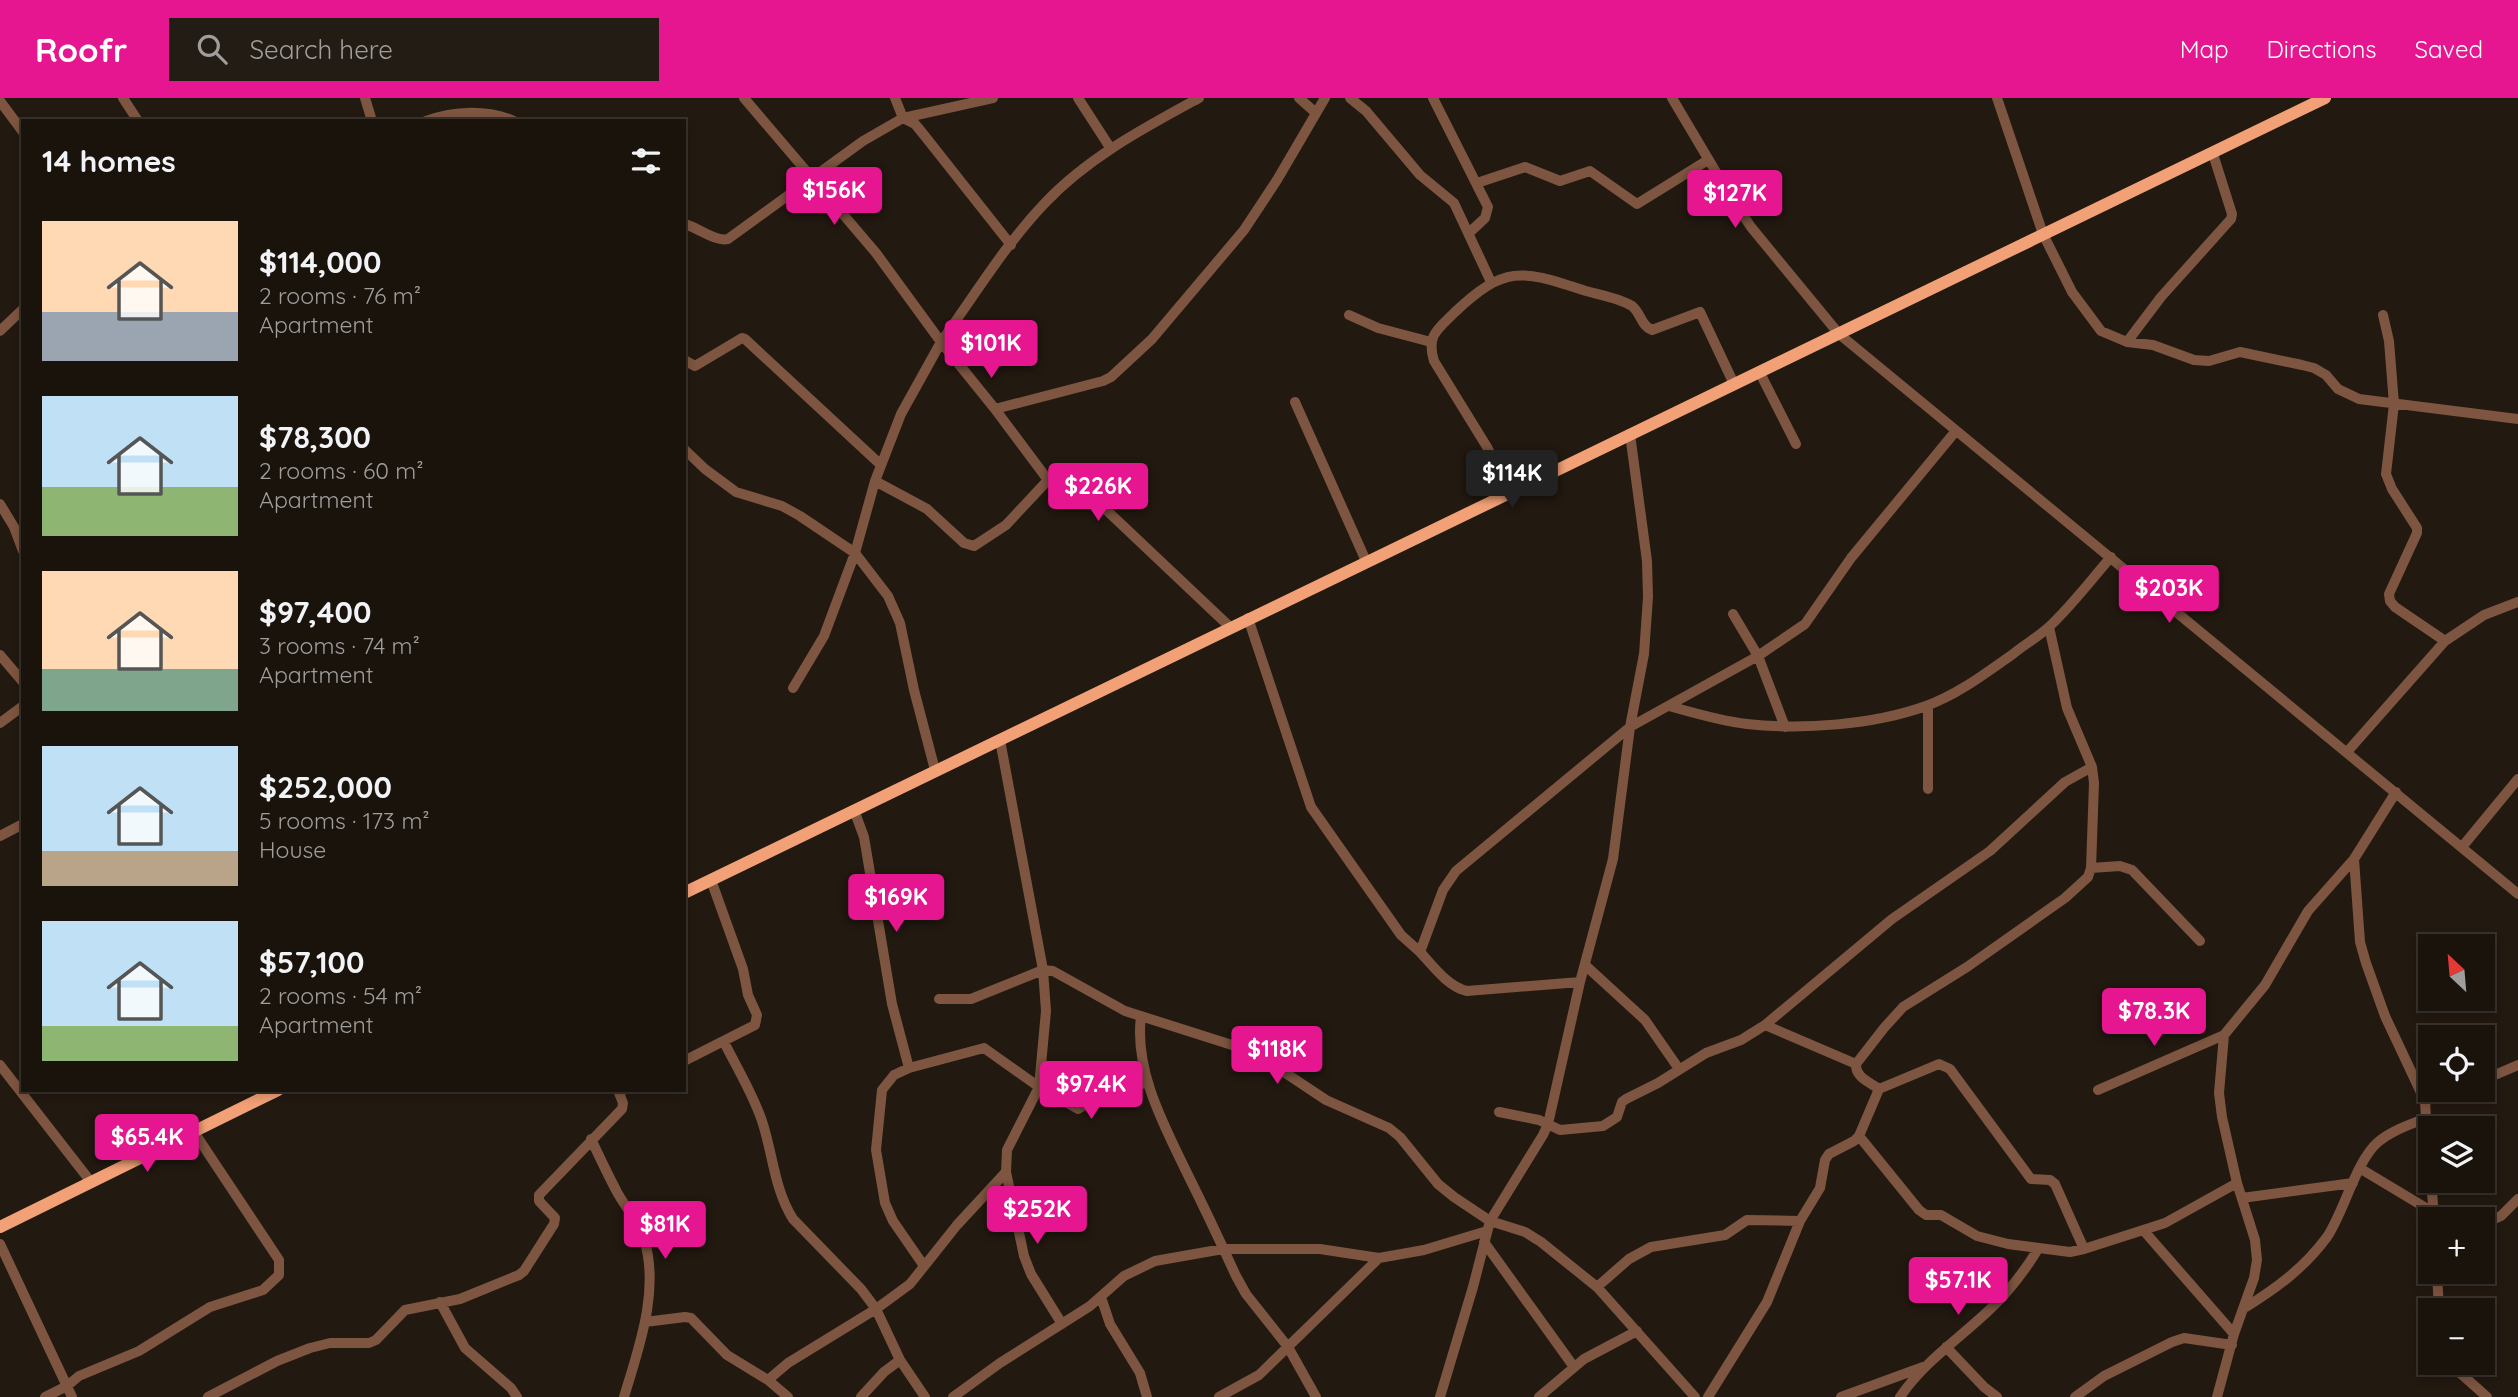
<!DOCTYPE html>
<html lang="en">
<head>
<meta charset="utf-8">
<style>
	:root { --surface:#1a130c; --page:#231c15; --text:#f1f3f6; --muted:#9f9e9d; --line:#38322d; --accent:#e61690 }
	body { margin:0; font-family:Quicksand,sans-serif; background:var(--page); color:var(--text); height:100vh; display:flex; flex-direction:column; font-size:26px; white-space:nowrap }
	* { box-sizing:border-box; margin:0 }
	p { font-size:23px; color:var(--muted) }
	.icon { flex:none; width:38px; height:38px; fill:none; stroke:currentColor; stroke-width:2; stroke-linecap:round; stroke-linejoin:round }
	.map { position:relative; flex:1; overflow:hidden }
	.details { position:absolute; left:21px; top:21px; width:665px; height:973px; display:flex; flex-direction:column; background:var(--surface); border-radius:0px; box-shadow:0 4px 10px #0003,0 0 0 2px var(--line) }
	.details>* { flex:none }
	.needle { width:46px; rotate:334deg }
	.buttons { position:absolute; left:2418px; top:836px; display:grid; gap:14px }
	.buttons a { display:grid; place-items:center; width:77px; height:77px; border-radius:0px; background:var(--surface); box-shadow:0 4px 10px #0003,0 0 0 2px var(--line); font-size:35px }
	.price { position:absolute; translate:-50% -60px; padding:0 16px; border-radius:7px; background:var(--accent); color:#fff; font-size:23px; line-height:46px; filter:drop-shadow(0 2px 4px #0008) }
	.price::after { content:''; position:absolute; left:50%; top:42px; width:21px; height:16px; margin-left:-10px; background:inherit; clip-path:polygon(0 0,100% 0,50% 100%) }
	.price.on { background:#222; color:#fff }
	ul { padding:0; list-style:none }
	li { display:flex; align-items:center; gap:21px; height:175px; padding:0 21px }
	li span { display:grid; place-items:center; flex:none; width:196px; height:140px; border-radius:0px; color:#555 }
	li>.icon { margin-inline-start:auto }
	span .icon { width:84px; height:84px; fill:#fffc; stroke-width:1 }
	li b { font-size:30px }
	h2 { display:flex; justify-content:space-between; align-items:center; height:84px; padding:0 21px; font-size:30px }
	header { display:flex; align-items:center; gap:42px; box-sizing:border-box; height:98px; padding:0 35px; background:var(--accent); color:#fff }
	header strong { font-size:33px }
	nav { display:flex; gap:38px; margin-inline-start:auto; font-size:24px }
	.search { width:490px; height:63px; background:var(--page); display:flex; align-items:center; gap:18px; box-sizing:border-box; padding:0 24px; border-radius:0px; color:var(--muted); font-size:26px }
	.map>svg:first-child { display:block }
</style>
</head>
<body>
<header>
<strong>Roofr</strong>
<div class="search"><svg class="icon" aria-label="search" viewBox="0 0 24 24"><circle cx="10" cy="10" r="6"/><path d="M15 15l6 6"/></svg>Search here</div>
<nav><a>Map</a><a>Directions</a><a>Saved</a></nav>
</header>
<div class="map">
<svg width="2518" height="1299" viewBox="0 0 2518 1299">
	<rect width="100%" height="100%" fill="#221910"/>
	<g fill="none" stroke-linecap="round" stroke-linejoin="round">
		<path stroke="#7d5540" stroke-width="10" d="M 123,0 L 138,23
			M 365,0 L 372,23
			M 744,0 L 876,155 L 941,244 C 974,198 1005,147 1044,106 C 1087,60 1144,30 1199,0
			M 895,0 L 903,20 L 993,0
			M 1078,0 L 1111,51
			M 1299,0 L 1316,15
			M 1350,0 L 1366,13 L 1420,77 L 1454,105 L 1491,184
			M 1433,0 L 1488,109 L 1485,120 L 1469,135
			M 1672,0 L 1732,101 L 1751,129 L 1839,236 L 2518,796
			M 1997,0 L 2043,136 L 2072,194 L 2101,233 L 2127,244 L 2153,247 L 2194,262 L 2209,263 L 2240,254 L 2302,267 L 2314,270 L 2326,277 L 2338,291 L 2359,301 L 2518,321
			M 0,3 L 23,34
			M 426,23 C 454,13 486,11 514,23
			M 1477,85 L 1525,69 L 1560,83 L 1590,73 L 1637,106 L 1708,62
			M 684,126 C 698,129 714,144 728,141 L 863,43 L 903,20 L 915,26 L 924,37 L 1011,147
			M 1349,217 L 1378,230 L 1431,244
			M 2383,217 L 2389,243 L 2394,306 L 2386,376 L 2392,391 L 2417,430 L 2417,435 L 2389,496 L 2390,503 L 2395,509 L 2445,543
			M 0,233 L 23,211
			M 2127,244 L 2161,199 L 2231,121 L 2232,116 L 2213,56
			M 684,262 L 695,268 L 742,240 L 745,241 L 881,367
			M 1760,275 L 1796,346
			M 1295,304 L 1366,463
			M 995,311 L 1048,382 L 1057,374 L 1064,372 L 1230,529
			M 684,351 L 705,371 L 736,394 L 782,408 L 800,418 L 855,455 L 888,498 L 900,525 L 914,592 L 935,672
			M 875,383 L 927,411 L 964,445 L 974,448 L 1006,427 L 1048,382
			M 1510,395 L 1487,349 L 1434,263 C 1426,237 1438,231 1455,214 C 1507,165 1523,173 1586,193 C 1600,197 1620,200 1632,208 C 1641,215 1641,228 1652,232 L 1700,214 L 1734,286
			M 0,406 L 14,429 L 23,453
			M 1733,516 L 1758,558 L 1785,629
			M 1248,520 L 1311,709 L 1401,837 L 1420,854 L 1443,792 L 1456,773 L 1630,629 L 1758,558 L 1805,526 L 1851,460 L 1955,334
			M 0,557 L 23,584
			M 793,590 L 824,538 L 855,455 L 875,383 L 901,316 L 941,244 L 995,311 L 1103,283 L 1111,279 L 1152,241 L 1244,132 L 1277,82 L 1325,0
			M 1669,608 C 1694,615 1720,623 1747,626 C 1802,632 1873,627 1926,608 C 1957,597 1986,575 2013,556 C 2025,546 2040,538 2051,527 C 2073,506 2091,482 2111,459
			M 0,625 L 23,608
			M 1000,642 L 1043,872 L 1046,913 L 1039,989 L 1007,1052 L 1006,1074 L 1024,1158 L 1031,1176 L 1062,1226
			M 2347,654 L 2445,543 L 2484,517 L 2518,504
			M 1928,691 L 1928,608
			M 854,712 L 864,739 L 892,906 L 909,970
			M 0,738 L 23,726
			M 2462,749 L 2518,681
			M 2354,761 L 2360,844 L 2366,865 L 2385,918 L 2425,1003
			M 2091,770 L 2120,768 L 2132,772 L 2200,843
			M 1420,854 C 1433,868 1448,889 1467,893 L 1580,884
			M 1585,867 L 1645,922 L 1679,971
			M 939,901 L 971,901 L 1043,872 L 1053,873 L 1125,913 L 1254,954 L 1326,1002 L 1389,1030 L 1400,1039 L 1438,1086 L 1454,1099 L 1490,1123 L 1525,1134 L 1541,1144 L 1597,1189 L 1695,1299
			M 1141,918 C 1134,973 1164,1027 1187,1075 C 1204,1109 1220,1143 1236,1178 L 1246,1196 L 1288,1249 L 1316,1299
			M 1765,927 L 1856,966
			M 724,944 C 737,970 753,996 762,1023 C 773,1056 774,1091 793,1121 L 861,1191 L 876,1211 L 900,1262 L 925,1299
			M 684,963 L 755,927 L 757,917 L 748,897 L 743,871 L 711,782
			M 0,967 L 91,1084
			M 2483,982 L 2518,967
			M 1879,991 L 1939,966 L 1950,971 L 2031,1081 L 2050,1082 L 2055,1086 L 2084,1151
			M 2098,992 L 2224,937
			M 1499,1014 L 1539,1022 L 1560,1032 L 1603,1028 L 1617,1019 L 1622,1004 L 1626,1001 L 1658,985 L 1706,955 L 1741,942 L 1765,927 L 1892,821 L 1990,753 L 2065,684 L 2092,669
			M 2426,1020 L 2431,1076
			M 1859,1038 L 1919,1112 L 1926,1117 L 1941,1117 L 1977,1138 L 2008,1146 L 2070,1154 L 2084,1151 L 2165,1125 L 2237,1085
			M 591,1041 C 599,1058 608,1077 617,1094 C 625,1109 639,1124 644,1141 C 660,1192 639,1249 624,1299
			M 2361,1071 L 2446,1122
			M 2431,1083 L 2434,1118
			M 2242,1100 L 2353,1085
			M 2483,1126 L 2501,1118 L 2518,1101
			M 2144,1133 L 2234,1236
			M 1484,1144 L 1574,1269
			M 0,1146 L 72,1299
			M 924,1168 L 893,1123 L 885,1105 L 876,1052 L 882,992 L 894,977 L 909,970 L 984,950 L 1039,989 L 1078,1011 L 1097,1000 L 1148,984
			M 2437,1174 L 2439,1213
			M 1597,1189 L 1629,1161 L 1651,1149 L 1725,1137 L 1747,1122 L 1800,1123 L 1820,1090 L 1825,1062 L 1829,1056 L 1854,1043 L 1859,1038 L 1879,991 C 1869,984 1855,979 1856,966 L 1884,930 L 1903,909 L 1967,869 L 2065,800 L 2088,779 L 2091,770 L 2094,685 L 2092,669 L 2067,610 L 2049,529
			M 1101,1199 L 1110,1226 L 1140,1275 L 1147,1299
			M 440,1204 L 465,1250 L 511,1290 L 517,1299
			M 2246,1209 C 2277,1190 2305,1169 2327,1139 C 2344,1114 2356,1063 2378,1044 C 2392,1032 2410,1027 2426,1020 L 2425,1003 L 2456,992
			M 645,1224 L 685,1219 L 691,1220 L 727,1257 L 768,1282 L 788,1299
			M 1946,1249 L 1984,1289 L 1997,1299
			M 2449,1265 L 2487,1299
			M 768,1282 L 788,1265 L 876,1211 L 910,1186 L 957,1127 L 1006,1074
			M 45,1299 L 67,1288 L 79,1278 L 139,1253 L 210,1209 L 263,1192 L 279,1177 L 279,1162 L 194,1034
			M 208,1299 L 277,1263 L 310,1250 L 330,1245 L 369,1245 L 376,1242 L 405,1212 L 460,1201 L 519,1177 L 524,1173 L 554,1126 L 555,1120 L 539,1103 L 539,1097 L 622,1011 L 623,1005 L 619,995 L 623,992
			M 861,1299 L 884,1274 L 900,1262
			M 953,1299 L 1000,1265 L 1090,1208 L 1124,1178 L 1155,1163 L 1223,1151 L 1320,1151 L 1379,1160
			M 1219,1299 L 1259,1277 L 1379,1160 L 1424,1152 L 1487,1133
			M 1440,1299 L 1473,1189 L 1490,1123 L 1543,1037 L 1548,1026 L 1580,884 L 1613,761 L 1630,629 L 1644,556 L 1648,499 L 1647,463 L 1630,336
			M 1539,1299 L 1584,1261 L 1637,1233
			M 1708,1299 L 1767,1204 L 1800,1123
			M 1841,1299 L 1923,1269
			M 1900,1299 C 1923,1265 1956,1243 1986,1215 C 2006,1197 2024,1174 2038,1151
			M 2075,1299 L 2104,1278 L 2172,1244 L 2184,1240 L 2232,1247
			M 2217,1299 L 2234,1236 L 2254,1180 L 2257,1162 L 2255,1142 L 2237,1085 L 2222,1019 L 2219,995 L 2224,937 L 2265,887 L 2308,813 L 2354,761 L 2396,694"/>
		<path stroke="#f2a076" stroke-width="12" d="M 684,795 L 2325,0
			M 0,1129 L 278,992"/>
	</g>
</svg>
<div class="buttons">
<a><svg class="needle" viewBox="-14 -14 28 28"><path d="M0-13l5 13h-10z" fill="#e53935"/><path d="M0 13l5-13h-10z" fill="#9f9e9d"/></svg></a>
<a><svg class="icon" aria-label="locate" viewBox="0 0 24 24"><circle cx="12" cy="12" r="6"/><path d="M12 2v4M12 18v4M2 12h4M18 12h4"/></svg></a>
<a><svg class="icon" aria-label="layers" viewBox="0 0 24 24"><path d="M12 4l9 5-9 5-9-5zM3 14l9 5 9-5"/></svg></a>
<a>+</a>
<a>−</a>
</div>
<b class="price" style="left:834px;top:129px">$156K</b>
<b class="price" style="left:1735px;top:132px">$127K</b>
<b class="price" style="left:991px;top:282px">$101K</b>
<b class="price on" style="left:1512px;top:412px">$114K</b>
<b class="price" style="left:1098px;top:425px">$226K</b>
<b class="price" style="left:2169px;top:527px">$203K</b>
<b class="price" style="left:896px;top:836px">$169K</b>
<b class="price" style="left:2154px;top:950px">$78.3K</b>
<b class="price" style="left:1277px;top:988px">$118K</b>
<b class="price" style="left:1091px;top:1023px">$97.4K</b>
<b class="price" style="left:147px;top:1076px">$65.4K</b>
<b class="price" style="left:1037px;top:1148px">$252K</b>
<b class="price" style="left:665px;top:1163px">$81K</b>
<b class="price" style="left:1958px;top:1219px">$57.1K</b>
<section class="details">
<h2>14 homes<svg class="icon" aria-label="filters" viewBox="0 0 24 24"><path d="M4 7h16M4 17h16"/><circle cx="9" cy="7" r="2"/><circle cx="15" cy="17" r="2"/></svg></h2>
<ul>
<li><span style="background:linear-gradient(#ffd9b3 65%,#9aa5b1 0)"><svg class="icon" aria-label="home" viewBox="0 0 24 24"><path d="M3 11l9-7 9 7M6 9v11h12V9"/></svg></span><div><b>$114,000</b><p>2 rooms · 76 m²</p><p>Apartment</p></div></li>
<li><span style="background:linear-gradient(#bfe0f5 65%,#8fb573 0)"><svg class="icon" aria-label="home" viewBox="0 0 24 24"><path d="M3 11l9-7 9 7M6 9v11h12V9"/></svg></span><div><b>$78,300</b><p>2 rooms · 60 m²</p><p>Apartment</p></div></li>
<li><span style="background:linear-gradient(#ffd9b3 70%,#7fa58c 0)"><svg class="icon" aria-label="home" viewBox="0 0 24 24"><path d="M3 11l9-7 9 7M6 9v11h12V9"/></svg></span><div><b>$97,400</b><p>3 rooms · 74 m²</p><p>Apartment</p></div></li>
<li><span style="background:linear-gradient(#bfe0f5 75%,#b9a48a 0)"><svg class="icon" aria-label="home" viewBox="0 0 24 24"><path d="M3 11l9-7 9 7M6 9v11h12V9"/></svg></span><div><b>$252,000</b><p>5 rooms · 173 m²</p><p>House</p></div></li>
<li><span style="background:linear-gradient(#bfe0f5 75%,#8fb573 0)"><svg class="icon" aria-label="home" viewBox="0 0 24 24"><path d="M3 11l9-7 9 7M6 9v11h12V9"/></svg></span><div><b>$57,100</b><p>2 rooms · 54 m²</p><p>Apartment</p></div></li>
</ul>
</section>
</div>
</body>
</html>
